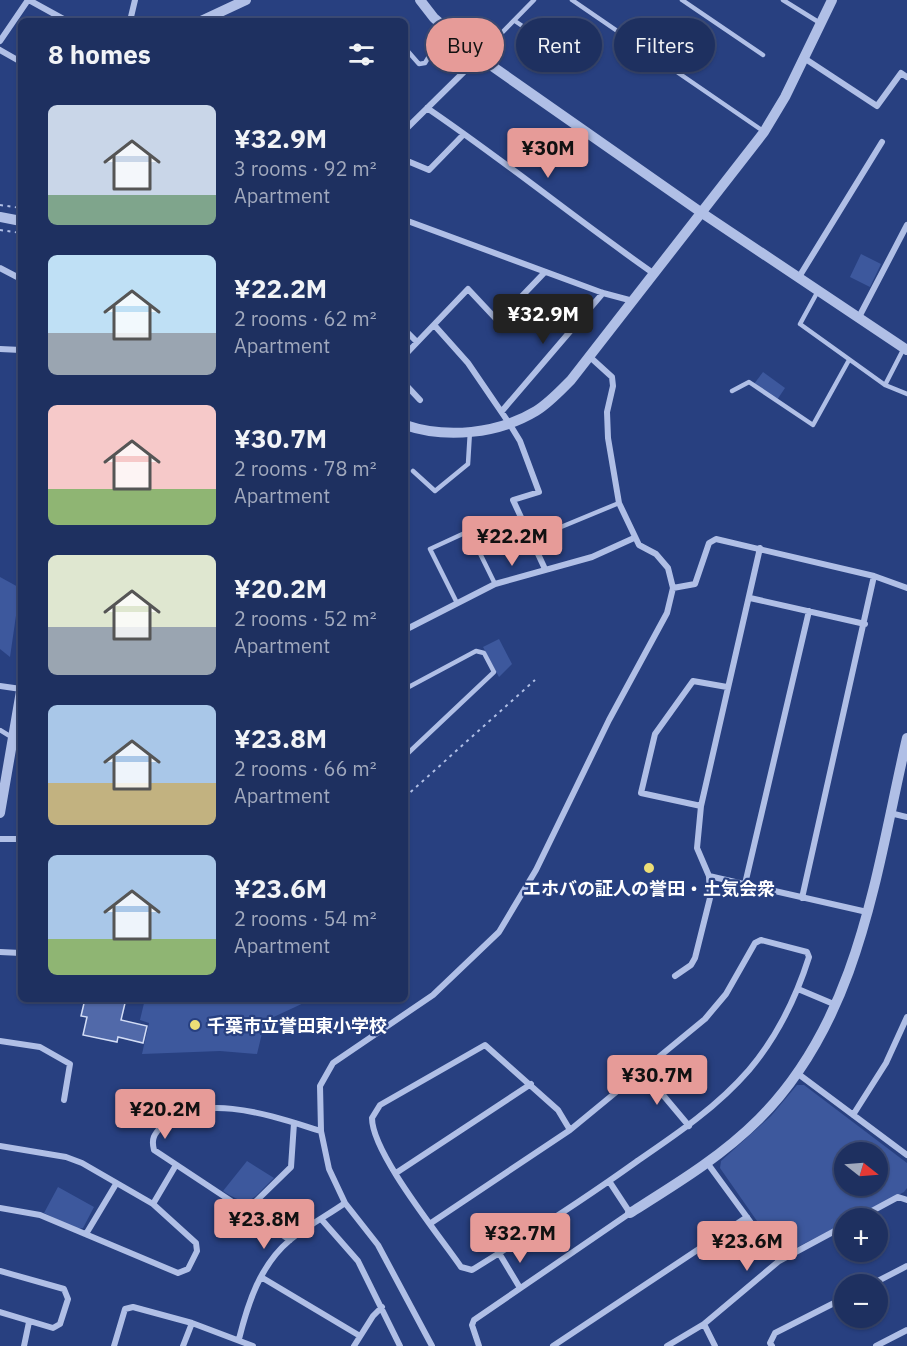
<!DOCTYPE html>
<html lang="en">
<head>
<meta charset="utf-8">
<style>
	:root { --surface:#1e3060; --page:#2b3c69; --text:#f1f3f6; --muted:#a1a9bd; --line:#3c4b75; --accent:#e69b98 }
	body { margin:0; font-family:"IBM Plex Sans","Noto Sans JP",sans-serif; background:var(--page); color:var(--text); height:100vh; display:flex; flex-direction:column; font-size:22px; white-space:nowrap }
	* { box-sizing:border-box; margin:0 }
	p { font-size:20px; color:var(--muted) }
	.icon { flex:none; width:33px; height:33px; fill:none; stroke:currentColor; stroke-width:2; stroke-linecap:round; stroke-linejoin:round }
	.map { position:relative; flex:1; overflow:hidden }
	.sheet { position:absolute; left:18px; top:18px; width:390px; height:984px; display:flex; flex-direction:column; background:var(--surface); border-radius:9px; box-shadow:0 2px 4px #0004,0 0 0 2px var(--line) }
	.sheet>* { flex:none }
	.top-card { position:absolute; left:426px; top:18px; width:390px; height:54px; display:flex; gap:12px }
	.needle { width:39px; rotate:107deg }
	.fabs { position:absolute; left:834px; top:1142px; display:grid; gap:12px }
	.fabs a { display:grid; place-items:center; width:54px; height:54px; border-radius:50%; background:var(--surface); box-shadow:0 2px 4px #0004,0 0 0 2px var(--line); font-size:30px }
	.price { position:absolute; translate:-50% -51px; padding:0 14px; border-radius:6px; background:var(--accent); color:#111; font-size:20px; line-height:39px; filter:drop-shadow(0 2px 3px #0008) }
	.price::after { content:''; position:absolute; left:50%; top:36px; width:18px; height:14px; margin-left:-9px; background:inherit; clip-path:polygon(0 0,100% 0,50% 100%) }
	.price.active { background:#222; color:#fff }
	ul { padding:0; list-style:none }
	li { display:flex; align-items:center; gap:18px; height:150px; padding:0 30px }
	li span { display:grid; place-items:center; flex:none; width:168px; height:120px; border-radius:9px; color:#555 }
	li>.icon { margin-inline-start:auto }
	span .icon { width:72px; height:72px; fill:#fffc; stroke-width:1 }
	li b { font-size:26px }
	h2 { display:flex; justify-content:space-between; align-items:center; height:72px; padding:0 30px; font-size:26px }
	.pill { padding:0 21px; border-radius:27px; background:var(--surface); box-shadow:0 2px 4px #0004,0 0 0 2px var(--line); font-size:21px; line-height:54px }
	.pill.active { background:var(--accent); color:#111 }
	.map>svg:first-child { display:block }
</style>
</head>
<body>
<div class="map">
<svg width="907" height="1346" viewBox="0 0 907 1346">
	<rect width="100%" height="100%" fill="#284080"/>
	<path fill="#3d589d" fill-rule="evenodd" d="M 861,254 L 881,264 L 870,287 L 850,277 Z
		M 763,372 L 785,388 L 777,400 L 754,384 Z
		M 0,577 L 20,588 L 10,657 L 0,649 Z
		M 499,639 L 512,664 L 499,677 L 483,647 Z
		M 145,999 L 307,999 L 308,1001 L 265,1021 L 257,1054 L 220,1051 L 142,1054 L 149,1023 L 140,1020 Z
		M 797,1085 L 804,1085 L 907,1163 L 907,1188 L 904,1192 L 854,1218 L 844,1218 L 844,1223 L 786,1253 L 778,1251 L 720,1168 L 721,1161 L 771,1116 ZM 844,1152 L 878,1152 L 878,1185 L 844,1185 Z
		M 247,1161 L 274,1178 C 251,1199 252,1210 223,1191 Z
		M 58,1187 L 94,1207 L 83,1228 L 77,1229 L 44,1213 Z"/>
	<path fill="#5169a9" stroke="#d2dcf5" stroke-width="1.5" d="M 85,999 L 126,999 L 121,1020 L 147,1026 L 143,1043 L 118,1037 L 117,1042 L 83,1035 L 87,1017 L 81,1016 Z"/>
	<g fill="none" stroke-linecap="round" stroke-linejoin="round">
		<path stroke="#b0bfe6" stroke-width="2" stroke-dasharray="3 4.5" stroke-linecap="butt" d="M 0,205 L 21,208
			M 0,230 L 21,233
			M 405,797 L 535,680"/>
		<path stroke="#b0bfe6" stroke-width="4.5" d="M 572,0 L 763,131
			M 682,0 L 763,55
			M 783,0 L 820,23
			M 515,21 L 565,55
			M 405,48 L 419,64 L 425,63 L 434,48 L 450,33
			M 479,56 L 534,0
			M 818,291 L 800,324 L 885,385 L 907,394
			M 885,385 L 904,348
			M 732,391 L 749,382 L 813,425 L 849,360
			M 413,471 L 435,491 L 468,464 L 470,431
			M 532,539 L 619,503
			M 457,603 L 430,549 L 469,531 L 495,584
			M 405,620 L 409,628
			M 405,689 L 476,651 L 484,653 L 494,672 L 405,756
			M 0,730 L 13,738"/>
		<path stroke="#b0bfe6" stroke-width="6" d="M 29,0 L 67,21
			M 130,21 L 135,0
			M 0,41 L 28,0
			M 0,50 L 21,62
			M 804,58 L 877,106 L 901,73 L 907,77
			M 427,108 C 505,161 577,220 653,273
			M 405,130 L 479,57
			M 405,160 L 429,170 L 464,134
			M 405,220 L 603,293 L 633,301
			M 0,268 L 21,279
			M 799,277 L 882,142
			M 859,317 L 907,225
			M 435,326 L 468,363 L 509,423 L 520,441 L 539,492 L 513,500 L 545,569
			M 405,330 L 417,342
			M 0,349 L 21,350
			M 405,355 L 468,289 L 498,321 L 545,272
			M 405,384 L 420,400
			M 502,411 L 603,293
			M 673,588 L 695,584 L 709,543 L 716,539 L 874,576 L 907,588
			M 750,598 L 865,624
			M 405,630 L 495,584 L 592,557 L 634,538
			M 0,686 L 21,689
			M 701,806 L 641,793 L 655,734 L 693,681 L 727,687
			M 890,813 L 907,817
			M 0,839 L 21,839
			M 709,876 L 867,912
			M 745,884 L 809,611
			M 802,898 L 874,576
			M 0,952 L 21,953
			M 675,976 L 691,965 L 695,958 L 710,898 L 709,876 L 697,848 L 701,806 L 760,548
			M 798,989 L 836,1005
			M 0,1041 L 40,1047 L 70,1064 L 64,1100
			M 642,1070 L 689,1126
			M 797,1073 L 907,1155
			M 853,1115 L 886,1063 L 907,1017
			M 0,1146 L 66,1157 L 82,1163 L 153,1204 L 196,1243 L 197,1251 L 188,1269 L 178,1273 L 40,1215 L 0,1208
			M 708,1164 L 779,1261
			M 396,1173 L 531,1084
			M 153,1204 L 176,1165
			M 246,1211 L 291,1167 L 294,1123
			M 859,1218 L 898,1197 L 907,1200
			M 322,1220 L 358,1261 L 400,1346
			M 431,1223 L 570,1130 L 705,1019 L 726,994 L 755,943 L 761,940 L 807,952 L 809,957 C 796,998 777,1037 749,1070 C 717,1107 677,1134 636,1162 C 583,1200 527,1236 472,1270 L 461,1267 C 439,1235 372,1153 372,1118 L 380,1105 L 485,1045 L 558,1110 L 570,1130
			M 86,1234 L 116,1184
			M 290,1240 L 154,1150 C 151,1139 154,1134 162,1126 C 203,1090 275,1117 321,1131
			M 499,1253 L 520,1288
			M 0,1271 L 64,1289 L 68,1299 L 60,1324 L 53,1328 L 0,1312
			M 261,1277 L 360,1336
			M 872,1284 L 907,1266
			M 704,1324 L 715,1346
			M 239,1339 C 248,1303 260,1265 290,1240 C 307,1226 328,1215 345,1203
			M 24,1346 L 29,1322
			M 114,1346 L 125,1309 L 133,1307 L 192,1323 L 253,1346
			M 183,1346 L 192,1323
			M 354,1346 L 373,1316 L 382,1307
			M 432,1346 L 378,1245 L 345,1203 L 329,1169 L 321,1131 L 320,1086 L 333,1063 L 433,995 L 499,932 L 536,870 L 609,720 L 667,613 L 673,588 L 668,568 L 656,554 L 639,545 L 619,503 L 608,438 L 607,412 L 613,386 L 612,377 L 590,357
			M 479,1346 L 472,1325 L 474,1320 L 630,1213 L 609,1181
			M 553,1346 L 747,1217
			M 667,1346 L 704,1324 L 779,1261 L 844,1226
			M 772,1346 L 770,1343 L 775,1333 L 844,1298
			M 876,1346 L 907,1330"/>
		<path stroke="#b0bfe6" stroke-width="10" d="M 420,0 L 434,18 L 479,57 L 702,213 L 907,350
			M 201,21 L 246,0
			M 0,217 L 21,221
			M 405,425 C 446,439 498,434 536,411 C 549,403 560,391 571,380 L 764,132 L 785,97 L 832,0
			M 0,813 L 21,691
			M 630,1213 C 676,1184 721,1157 759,1119 C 860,1018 876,871 907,738"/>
	</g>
	<g fill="#edde76" stroke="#284080" stroke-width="2">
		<circle cx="649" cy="868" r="6"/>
		<circle cx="195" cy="1025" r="6"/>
	</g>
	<g text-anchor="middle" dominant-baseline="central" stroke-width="4.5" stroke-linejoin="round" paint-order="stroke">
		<g font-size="18" font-weight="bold" fill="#fff" stroke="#284080">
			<text x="649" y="888">エホバの証人の誉田・土気会衆</text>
			<text x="207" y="1025" text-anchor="start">千葉市立誉田東小学校</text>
		</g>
	</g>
</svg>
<div class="fabs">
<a><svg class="needle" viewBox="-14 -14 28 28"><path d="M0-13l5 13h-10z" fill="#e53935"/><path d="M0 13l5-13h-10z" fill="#a1a9bd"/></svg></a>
<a>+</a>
<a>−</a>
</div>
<b class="price" style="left:548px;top:179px">¥30M</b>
<b class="price active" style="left:543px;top:345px">¥32.9M</b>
<b class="price" style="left:512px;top:567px">¥22.2M</b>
<b class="price" style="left:657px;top:1106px">¥30.7M</b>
<b class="price" style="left:165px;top:1140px">¥20.2M</b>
<b class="price" style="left:264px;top:1250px">¥23.8M</b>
<b class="price" style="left:520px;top:1264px">¥32.7M</b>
<b class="price" style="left:747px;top:1272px">¥23.6M</b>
<div class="top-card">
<a class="pill active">Buy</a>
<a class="pill">Rent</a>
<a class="pill">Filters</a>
</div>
<section class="sheet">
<h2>8 homes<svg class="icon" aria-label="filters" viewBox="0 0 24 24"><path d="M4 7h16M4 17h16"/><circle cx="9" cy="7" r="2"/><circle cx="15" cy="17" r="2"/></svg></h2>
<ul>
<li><span style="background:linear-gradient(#c9d6e8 75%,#7fa58c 0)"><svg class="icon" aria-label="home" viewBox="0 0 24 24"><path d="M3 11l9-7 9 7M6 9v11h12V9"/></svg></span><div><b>¥32.9M</b><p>3 rooms · 92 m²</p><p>Apartment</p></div></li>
<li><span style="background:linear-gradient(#bfe0f5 65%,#9aa5b1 0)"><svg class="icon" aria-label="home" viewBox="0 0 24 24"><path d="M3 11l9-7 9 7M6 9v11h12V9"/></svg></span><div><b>¥22.2M</b><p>2 rooms · 62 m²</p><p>Apartment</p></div></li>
<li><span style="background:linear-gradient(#f6c9c9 70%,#8fb573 0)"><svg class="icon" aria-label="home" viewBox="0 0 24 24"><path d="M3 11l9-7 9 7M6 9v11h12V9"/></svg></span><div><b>¥30.7M</b><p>2 rooms · 78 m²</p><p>Apartment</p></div></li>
<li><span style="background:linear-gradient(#dfe7d0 60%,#9aa5b1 0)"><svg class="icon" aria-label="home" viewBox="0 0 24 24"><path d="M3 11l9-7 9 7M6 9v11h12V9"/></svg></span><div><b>¥20.2M</b><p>2 rooms · 52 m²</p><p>Apartment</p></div></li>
<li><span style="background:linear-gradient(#a9c7e8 65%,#c2b280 0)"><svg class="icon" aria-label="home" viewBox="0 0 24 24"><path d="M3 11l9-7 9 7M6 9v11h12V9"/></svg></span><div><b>¥23.8M</b><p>2 rooms · 66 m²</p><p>Apartment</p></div></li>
<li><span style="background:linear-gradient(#a9c7e8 70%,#8fb573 0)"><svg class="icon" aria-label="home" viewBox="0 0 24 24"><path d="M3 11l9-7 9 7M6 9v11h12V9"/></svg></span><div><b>¥23.6M</b><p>2 rooms · 54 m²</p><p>Apartment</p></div></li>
</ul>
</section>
</div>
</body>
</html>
